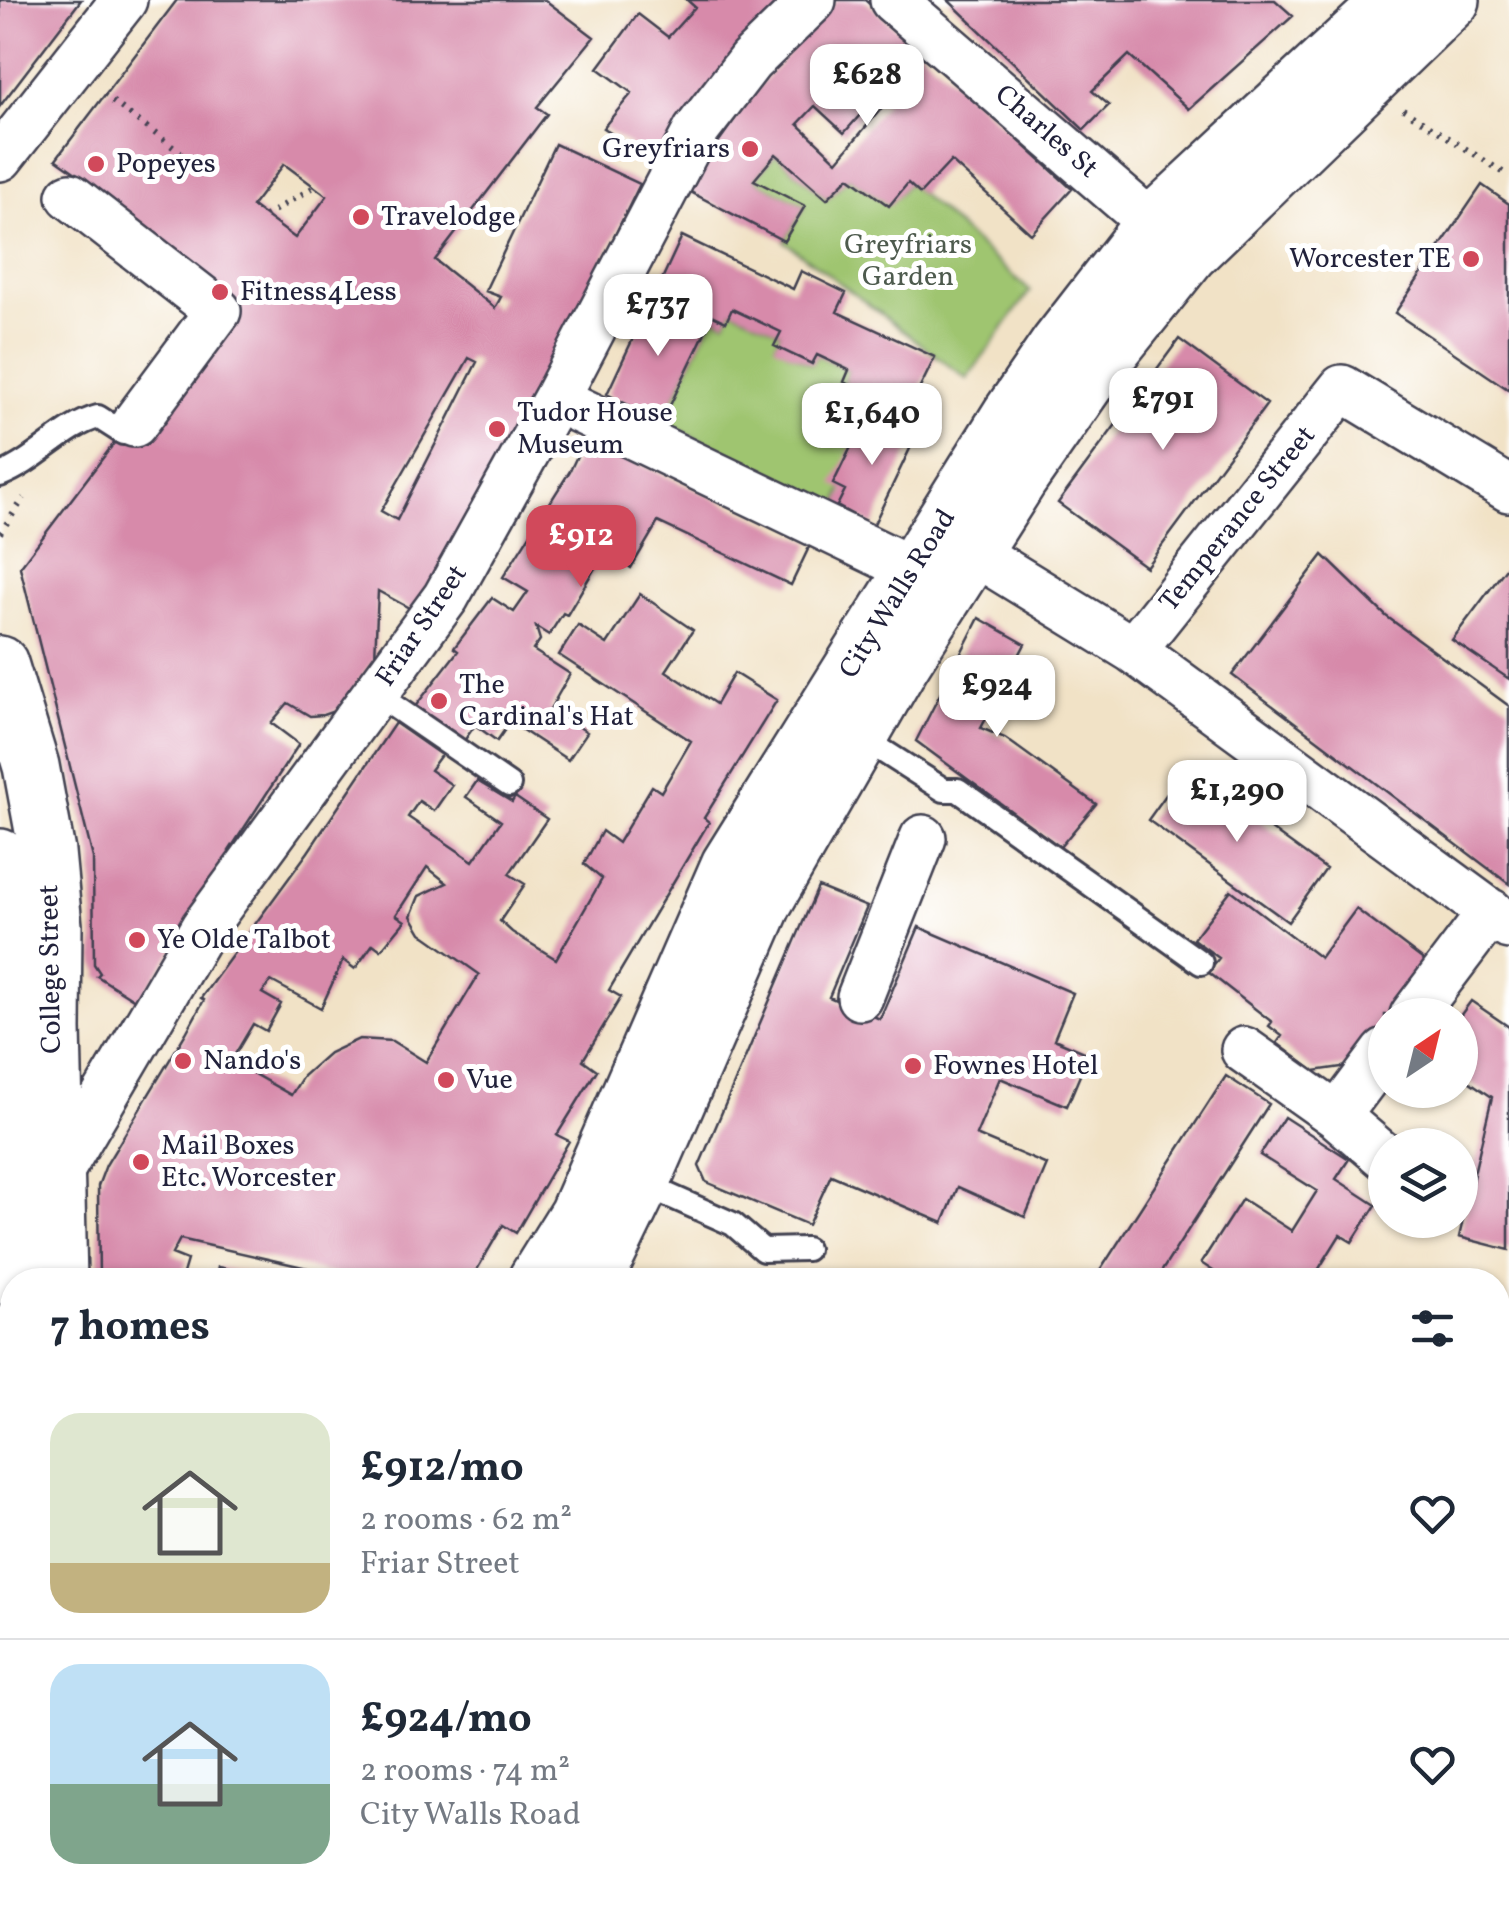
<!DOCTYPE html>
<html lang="en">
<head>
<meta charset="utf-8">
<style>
	:root { --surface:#fff; --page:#f6f6f7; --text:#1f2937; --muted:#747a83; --line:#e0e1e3; --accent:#d1495b }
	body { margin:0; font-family:Vollkorn,serif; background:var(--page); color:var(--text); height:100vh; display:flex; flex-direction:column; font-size:38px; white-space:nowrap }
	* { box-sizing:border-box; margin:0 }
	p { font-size:32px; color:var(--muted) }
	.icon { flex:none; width:55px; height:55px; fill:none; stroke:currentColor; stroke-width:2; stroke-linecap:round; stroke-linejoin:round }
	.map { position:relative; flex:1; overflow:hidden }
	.sheet { position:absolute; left:0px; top:1268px; width:1510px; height:642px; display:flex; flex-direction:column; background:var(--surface); border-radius:40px 40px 0 0; box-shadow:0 2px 8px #0004 }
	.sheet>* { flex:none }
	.needle { width:65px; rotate:35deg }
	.controls { position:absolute; left:1368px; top:998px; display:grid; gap:20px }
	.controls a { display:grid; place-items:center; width:110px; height:110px; border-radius:50%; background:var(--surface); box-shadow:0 2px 8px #0004; font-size:50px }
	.price { position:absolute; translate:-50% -85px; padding:0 22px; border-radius:20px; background:#fff; color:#222; font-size:32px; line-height:65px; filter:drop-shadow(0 2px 5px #0008) }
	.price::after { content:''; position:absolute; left:50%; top:60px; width:30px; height:22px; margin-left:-15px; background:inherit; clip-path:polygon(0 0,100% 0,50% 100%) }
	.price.active { background:var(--accent); color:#fff }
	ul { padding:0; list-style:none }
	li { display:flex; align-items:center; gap:30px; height:250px; padding:0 50px }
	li+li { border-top:2px solid var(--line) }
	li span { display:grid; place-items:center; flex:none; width:280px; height:200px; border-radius:30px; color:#555 }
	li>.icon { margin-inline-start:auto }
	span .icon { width:120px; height:120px; fill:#fffc; stroke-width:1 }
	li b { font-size:42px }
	h2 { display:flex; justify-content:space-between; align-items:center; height:120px; padding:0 50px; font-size:42px }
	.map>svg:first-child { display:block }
</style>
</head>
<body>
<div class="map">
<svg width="1509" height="1908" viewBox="0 0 1509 1908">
	<rect width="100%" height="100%" fill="#fff"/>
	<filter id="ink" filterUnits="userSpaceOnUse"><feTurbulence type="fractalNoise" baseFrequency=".01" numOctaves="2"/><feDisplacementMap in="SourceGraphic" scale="20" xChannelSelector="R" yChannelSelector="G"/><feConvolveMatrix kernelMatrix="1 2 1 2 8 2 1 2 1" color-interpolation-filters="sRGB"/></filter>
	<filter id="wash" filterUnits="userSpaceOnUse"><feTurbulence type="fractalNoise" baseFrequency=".0048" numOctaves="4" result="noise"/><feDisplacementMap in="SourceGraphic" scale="40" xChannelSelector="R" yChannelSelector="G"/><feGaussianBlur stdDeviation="2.25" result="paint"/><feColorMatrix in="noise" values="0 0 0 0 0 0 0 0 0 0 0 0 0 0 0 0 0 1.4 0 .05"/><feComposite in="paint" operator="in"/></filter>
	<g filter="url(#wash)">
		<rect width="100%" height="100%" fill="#f1e2c6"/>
		<path fill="#9fc570" stroke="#607456" stroke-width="2.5" d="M 776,154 L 827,199 L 849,177 L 889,205 L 908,183 L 1030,291 L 967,379 L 784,241 L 805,206 L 754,180 Z
			M 732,309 L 781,332 L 775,345 L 811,364 L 817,355 L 849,370 L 844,382 L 908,412 L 900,429 L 867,414 L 837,506 L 662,422 L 713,317 L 726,322 Z
			M 531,1898 L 784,1898 L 790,1908 L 536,1908 Z"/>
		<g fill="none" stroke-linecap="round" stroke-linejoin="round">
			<path stroke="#63b3dd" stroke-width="38" d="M 221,1908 L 230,1898"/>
		</g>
		<g id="blocks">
			<path fill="#d78aaa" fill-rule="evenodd" d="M 0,0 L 81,0 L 0,106 Z
				M 177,0 L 545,0 L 594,37 L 537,107 L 547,114 L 435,260 L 495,308 L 501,297 L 485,291 L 555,144 L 640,184 L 568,331 L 422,615 L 378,591 L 375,658 L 340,709 L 323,715 L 310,716 L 288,703 L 271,723 L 299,744 L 229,851 L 236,856 L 138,1002 L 97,976 L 100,973 L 94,964 L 93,858 L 20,567 L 210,317 L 55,202 L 76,173 L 56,159 ZM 284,164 L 327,196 L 295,238 L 252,206 ZM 469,358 L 477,362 L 397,520 L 381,511 Z
				M 687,0 L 790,0 L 659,165 L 603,128 L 632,93 L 598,68 L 638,14 L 668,37 L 695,7 Z
				M 837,0 L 865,0 L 1072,189 L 1031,234 L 951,161 L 920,194 L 908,183 L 889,206 L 849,177 L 827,199 L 776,154 L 754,180 L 805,206 L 784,241 L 685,189 L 757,88 ZM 877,96 L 886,103 L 837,161 L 798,124 L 815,106 L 844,133 Z
				M 948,0 L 1275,0 L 1293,16 L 1189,109 L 1129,55 L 1092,91 L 1109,105 L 1084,130 Z
				M 1482,185 L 1509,204 L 1509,390 L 1395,313 Z
				M 682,236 L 793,289 L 801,271 L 846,293 L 837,312 L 935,357 L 908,412 L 844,382 L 849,370 L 817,355 L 812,364 L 774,346 L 781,332 L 732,309 L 726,322 L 657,290 Z
				M 652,298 L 709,324 L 662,422 L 607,394 Z
				M 1179,339 L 1267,404 L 1146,567 L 1058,503 Z
				M 867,414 L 916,436 L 873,526 L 837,506 L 845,490 L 833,484 Z
				M 585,439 L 811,543 L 791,585 L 658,522 L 631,568 L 605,551 L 567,615 L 563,613 L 549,635 L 536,627 L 540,640 L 533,650 L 570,674 L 550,709 L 587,732 L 568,760 L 510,722 L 497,741 L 475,725 L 462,744 L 414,708 L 458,651 L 454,648 L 492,598 L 514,612 L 528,592 L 503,577 L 570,471 Z
				M 1323,555 L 1386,616 L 1509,706 L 1509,884 L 1232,675 Z
				M 1509,564 L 1509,679 L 1452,640 Z
				M 640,594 L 693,630 L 666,671 L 716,704 L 734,673 L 777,700 L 704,818 L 709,822 L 609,990 L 621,997 L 583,1060 L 597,1070 L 557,1135 L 569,1141 L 516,1233 L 503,1225 L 471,1280 L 431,1280 L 413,1270 L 407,1280 L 360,1280 L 180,1239 L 172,1254 L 187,1260 L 181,1280 L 99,1280 L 98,1186 L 106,1165 L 186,1033 L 204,1000 L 201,998 L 308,852 L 395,723 L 441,755 L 430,770 L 452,785 L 434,811 L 419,801 L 408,817 L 473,861 L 501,821 L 466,797 L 477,781 L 512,802 L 515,797 L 547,819 L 509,874 L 525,884 L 500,921 L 512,932 L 556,959 L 602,879 L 584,864 L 602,831 L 618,843 L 652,786 L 661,792 L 691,741 L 559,655 L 578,625 L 607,644 ZM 427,867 L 447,883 L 419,896 L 411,916 L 421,933 L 479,974 L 426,1062 L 392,1041 L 359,1039 L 329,1053 L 303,1076 L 291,1095 L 231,1061 L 253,1024 L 266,1031 L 281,1004 L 262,993 L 271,981 L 321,1008 L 343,960 L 355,969 L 373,944 L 381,950 L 405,921 L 396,915 Z
				M 979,618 L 1025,644 L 981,728 L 1005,738 L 1096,804 L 1060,847 L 916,741 Z
				M 1186,767 L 1326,869 L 1288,922 L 1148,820 Z
				M 818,887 L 867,907 L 829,997 L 880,1019 L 919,927 L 1073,993 L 1054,1039 L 1089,1054 L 1067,1106 L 1000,1078 L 976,1135 L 1047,1165 L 1025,1217 L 958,1187 L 943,1223 L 831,1175 L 808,1225 L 706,1182 L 699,1166 Z
				M 1231,890 L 1320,958 L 1356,909 L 1430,965 L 1393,1015 L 1385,1015 L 1385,1025 L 1355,1065 L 1314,1071 L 1277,1043 L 1282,1036 L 1269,1026 L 1272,1022 L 1208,972 L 1219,958 L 1193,939 Z
				M 1471,1001 L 1509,1027 L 1509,1250 L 1459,1237 L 1492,1097 L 1460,1075 L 1460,1016 Z
				M 1226,1076 L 1269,1104 L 1156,1280 L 1094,1280 Z
				M 1284,1117 L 1349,1159 L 1336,1179 L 1376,1205 L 1352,1242 L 1340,1235 L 1312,1280 L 1278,1280 L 1271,1276 L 1268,1280 L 1227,1280 L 1201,1263 L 1242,1199 L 1292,1231 L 1317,1191 L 1260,1155 Z
				M 218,1267 L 271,1278 L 271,1280 L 215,1280 Z
				M 1504,1360 L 1509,1409 L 1498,1410 L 1498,1361 Z
				M 12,1762 L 12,1824 L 4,1827 L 12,1860 L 0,1864 L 0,1766 Z
				M 1506,1797 L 1509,1798 L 1509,1908 L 1489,1908 L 1490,1898 L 1498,1898 L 1498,1861 Z
				M 164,1898 L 216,1898 L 197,1908 L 167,1908 Z
				M 302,1898 L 376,1898 L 363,1908 L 297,1908 L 305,1902 Z
				M 402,1898 L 467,1898 L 476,1908 L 410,1908 Z
				M 887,1898 L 939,1898 L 941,1908 L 888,1908 Z
				M 1017,1898 L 1071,1898 L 1073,1908 L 1019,1908 Z
				M 1393,1898 L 1441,1898 L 1439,1908 L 1392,1908 Z"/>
		</g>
	</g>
	<g filter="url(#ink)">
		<use href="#blocks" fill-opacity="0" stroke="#413f50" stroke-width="2.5"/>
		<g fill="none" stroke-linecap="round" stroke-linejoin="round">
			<defs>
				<path id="lane" d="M 0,475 C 38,460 64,426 98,417 L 123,433
					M 376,694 L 509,785
					M 861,737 L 944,790 L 958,790 L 1201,963
					M 643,1184 L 733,1224 L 763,1250 L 806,1249
					M 1498,1518 L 1509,1518"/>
				<path id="street" d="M 893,0 L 1152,224
					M 0,158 L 124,0
					M 70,196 L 218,311 L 134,424
					M 556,399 L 913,570
					M 975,553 L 1133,650 L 1509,926
					M 1133,650 L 1342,388 L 1509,489
					M 860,997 L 923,838
					M 1413,1015 L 1491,912
					M 1244,1050 L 1337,1116 L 1385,1157
					M 1337,1116 L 1385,1052
					M 56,1179 L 204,927 L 446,597 L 556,399 L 696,131 L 750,61 L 813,0
					M 0,1386 L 12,1398
					M 1498,1644 L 1509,1581
					M 1498,1705 L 1509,1707
					M 963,1898 L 965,1908
					M 5,1908 L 24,1898
					M 1460,1908 L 1461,1898"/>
				<path id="primary" d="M 0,664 L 31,766 L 47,852 L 54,926 L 53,1029 L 59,1280
					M 0,857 L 12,989 L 15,1280
					M 536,1280 L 577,1214 L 729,865 L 1010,415 L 1058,345 L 1152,224 L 1393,0
					M 595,1280 L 642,1183 L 764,903 L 901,665 L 1020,478 L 1091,376 L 1189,254 L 1452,0
					M 84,1898 L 87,1908
					M 132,1898 L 135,1908"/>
			</defs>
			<use href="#lane" stroke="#413f50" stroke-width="28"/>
			<use href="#street" stroke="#413f50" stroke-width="50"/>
			<use href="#primary" stroke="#413f50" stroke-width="60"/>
			<path stroke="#413f50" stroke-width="6" stroke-dasharray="2.5 8" stroke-linecap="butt" d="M 104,95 L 181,153
				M 1403,109 L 1509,176
				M 265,216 L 314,187
				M 0,533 L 24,498
				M 1498,1342 L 1509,1336
				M 0,1487 L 12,1486
				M 243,1908 L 252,1898
				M 272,1908 L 279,1902 L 276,1898"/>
			<use href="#lane" stroke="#fff" stroke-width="22"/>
			<use href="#street" stroke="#fff" stroke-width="45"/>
			<use href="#primary" stroke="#fff" stroke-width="55"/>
		</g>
	</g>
	<g fill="#d1495b" stroke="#fff" stroke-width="4">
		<circle cx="750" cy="149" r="10"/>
		<circle cx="96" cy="164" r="10"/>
		<circle cx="361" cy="217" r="10"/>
		<circle cx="1471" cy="259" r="10"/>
		<circle cx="220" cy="292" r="10"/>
		<circle cx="497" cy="429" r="10"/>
		<circle cx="439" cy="701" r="10"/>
		<circle cx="137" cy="940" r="10"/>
		<circle cx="183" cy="1061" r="10"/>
		<circle cx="913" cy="1066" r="10"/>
		<circle cx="446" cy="1080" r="10"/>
		<circle cx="141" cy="1162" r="10"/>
	</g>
	<g text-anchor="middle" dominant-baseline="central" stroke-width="10" stroke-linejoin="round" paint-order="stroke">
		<g font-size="28" fill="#22223b" stroke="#fff">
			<text transform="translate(1046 132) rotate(41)">Charles St</text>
			<text transform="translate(1238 519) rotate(-51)">Temperance Street</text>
			<text transform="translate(898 594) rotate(-58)">City Walls Road</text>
			<text transform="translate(422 626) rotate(-56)">Friar Street</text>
			<text transform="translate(51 969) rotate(-91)">College Street</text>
		</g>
		<g font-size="28" fill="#22223b" stroke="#fff" text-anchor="start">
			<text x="730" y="149" text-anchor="end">Greyfriars</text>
			<text x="116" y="164">Popeyes</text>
			<text x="381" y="217">Travelodge</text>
			<text x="1451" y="259" text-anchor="end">Worcester TE</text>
			<text x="240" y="292">Fitness4Less</text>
			<text x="517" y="413">Tudor House<tspan x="517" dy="32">Museum</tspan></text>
			<text x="459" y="685">The<tspan x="459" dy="32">Cardinal's Hat</tspan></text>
			<text x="157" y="940">Ye Olde Talbot</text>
			<text x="203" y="1061">Nando's</text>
			<text x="933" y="1066">Fownes Hotel</text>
			<text x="466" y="1080">Vue</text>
			<text x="161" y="1146">Mail Boxes<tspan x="161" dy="32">Etc. Worcester</tspan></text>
		</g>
		<g font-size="28" fill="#4e5b4e" stroke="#fff">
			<text x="908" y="245">Greyfriars<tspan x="908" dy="32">Garden</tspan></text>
		</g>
	</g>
</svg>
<div class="controls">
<a><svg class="needle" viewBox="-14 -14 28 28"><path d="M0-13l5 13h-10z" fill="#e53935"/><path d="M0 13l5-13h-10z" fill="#747a83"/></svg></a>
<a><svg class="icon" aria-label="layers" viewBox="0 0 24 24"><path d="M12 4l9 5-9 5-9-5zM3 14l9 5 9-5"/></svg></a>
</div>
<b class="price" style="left:867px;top:129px">£628</b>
<b class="price" style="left:658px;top:359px">£737</b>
<b class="price" style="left:1163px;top:453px">£791</b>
<b class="price" style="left:872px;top:468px">£1,640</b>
<b class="price active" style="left:581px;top:590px">£912</b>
<b class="price" style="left:997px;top:740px">£924</b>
<b class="price" style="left:1237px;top:845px">£1,290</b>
<section class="sheet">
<h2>7 homes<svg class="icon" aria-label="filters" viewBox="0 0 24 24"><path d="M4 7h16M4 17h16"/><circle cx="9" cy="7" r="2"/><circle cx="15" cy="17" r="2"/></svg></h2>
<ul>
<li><span style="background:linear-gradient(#dfe7d0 75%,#c2b280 0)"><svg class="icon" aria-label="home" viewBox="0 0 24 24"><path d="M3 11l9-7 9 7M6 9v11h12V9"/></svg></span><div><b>£912/mo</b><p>2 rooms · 62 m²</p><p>Friar Street</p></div><svg class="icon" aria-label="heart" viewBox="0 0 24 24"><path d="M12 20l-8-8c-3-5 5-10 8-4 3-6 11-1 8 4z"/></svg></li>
<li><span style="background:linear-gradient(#bfe0f5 60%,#7fa58c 0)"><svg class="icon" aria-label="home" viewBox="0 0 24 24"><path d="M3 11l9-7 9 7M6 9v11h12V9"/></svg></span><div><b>£924/mo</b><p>2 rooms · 74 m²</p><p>City Walls Road</p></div><svg class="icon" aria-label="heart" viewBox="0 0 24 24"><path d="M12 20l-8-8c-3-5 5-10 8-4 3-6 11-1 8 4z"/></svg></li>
</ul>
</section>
</div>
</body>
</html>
